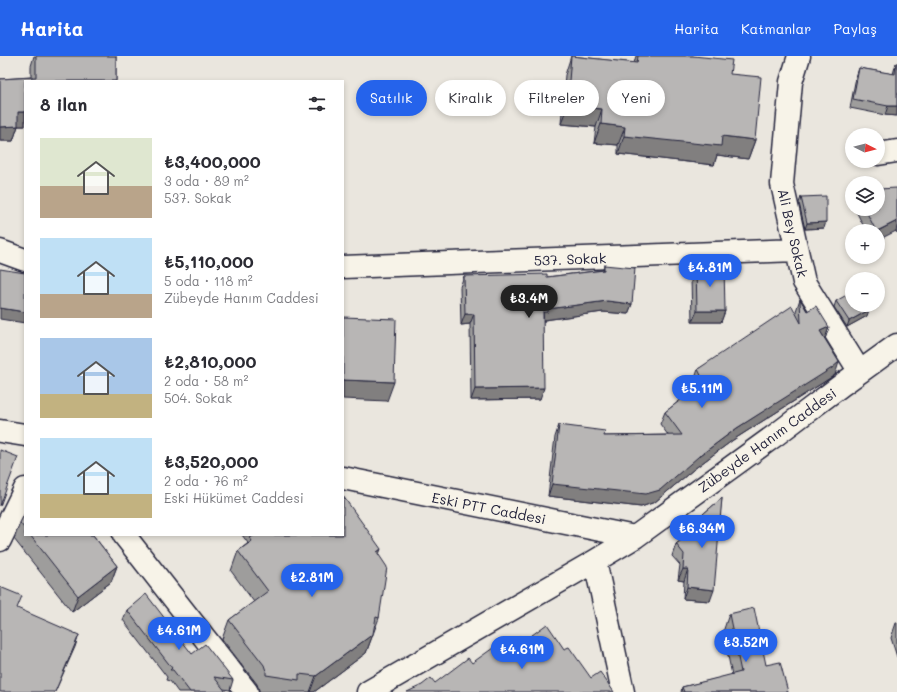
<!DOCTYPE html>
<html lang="tr">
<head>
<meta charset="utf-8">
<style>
	:root { --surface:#fff; --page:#f2f2f3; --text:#2b2b33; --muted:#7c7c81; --accent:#2563eb }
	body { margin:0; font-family:Mali,sans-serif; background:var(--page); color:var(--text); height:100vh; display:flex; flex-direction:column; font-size:15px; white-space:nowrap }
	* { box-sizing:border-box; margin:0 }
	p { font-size:13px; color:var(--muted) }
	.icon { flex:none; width:22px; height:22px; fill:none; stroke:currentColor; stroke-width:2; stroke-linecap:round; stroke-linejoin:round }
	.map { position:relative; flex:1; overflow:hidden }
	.details { position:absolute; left:24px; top:24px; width:320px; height:456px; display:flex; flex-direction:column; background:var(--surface); border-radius:0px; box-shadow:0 2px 6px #0003 }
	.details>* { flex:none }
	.guide { position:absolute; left:356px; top:24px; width:380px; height:36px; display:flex; gap:8px }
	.needle { width:26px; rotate:96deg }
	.controls { position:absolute; left:845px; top:72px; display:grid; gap:8px }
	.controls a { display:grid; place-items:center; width:40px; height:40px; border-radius:50%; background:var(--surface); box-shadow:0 2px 6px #0003; font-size:20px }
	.price { position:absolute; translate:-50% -34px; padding:0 9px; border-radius:14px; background:var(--accent); color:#fff; font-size:13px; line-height:26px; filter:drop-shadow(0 1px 2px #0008) }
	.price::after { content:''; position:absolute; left:50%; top:24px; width:12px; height:9px; margin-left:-6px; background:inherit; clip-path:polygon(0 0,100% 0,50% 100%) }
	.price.active { background:#222; color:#fff }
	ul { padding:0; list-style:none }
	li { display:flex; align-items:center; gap:12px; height:100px; padding:0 16px }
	li span { display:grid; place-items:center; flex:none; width:112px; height:80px; border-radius:0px; color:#555 }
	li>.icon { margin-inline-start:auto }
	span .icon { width:48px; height:48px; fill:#fffc; stroke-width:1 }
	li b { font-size:17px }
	h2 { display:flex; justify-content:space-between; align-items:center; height:48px; padding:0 16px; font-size:17px }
	.tag { padding:0 14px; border-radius:18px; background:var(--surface); box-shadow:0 2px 6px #0003; font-size:14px; line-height:36px }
	.tag.active { background:var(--accent); color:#fff }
	header { display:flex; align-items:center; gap:24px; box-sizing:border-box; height:56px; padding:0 20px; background:var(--accent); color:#fff }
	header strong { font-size:19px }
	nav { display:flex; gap:22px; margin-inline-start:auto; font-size:14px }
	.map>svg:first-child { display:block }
</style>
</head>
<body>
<header>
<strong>Harita</strong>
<nav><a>Harita</a><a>Katmanlar</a><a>Paylaş</a></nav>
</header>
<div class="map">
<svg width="897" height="636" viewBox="0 0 897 636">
	<rect width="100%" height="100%" fill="#eae6de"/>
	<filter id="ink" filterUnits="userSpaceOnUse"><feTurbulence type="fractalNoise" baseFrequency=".025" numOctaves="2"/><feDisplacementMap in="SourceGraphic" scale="8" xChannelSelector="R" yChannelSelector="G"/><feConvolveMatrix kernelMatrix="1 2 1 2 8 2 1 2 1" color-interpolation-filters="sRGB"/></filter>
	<g filter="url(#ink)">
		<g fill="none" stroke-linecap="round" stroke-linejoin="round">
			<defs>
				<path id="minor" d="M 799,0 L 791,26 L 782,128 L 804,226 L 860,316
					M 878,98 L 897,95
					M 0,195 L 25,204
					M 343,211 L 797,194
					M 0,375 L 25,379
					M 343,422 L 635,481
					M 124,479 L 247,636
					M 0,484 L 25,433
					M 595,505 L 623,636
					M 368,636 L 595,505 L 635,481 L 777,378 L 843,328 L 897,289"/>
			</defs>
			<use href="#minor" stroke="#22223b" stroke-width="25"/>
			<use href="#minor" stroke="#f7f3e8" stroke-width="22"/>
		</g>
		<path fill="#9e9d9c" stroke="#22223b" d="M 34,0 L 116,0 L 116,25 L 25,25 L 25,70 L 18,70 L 13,85 L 0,85 L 0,23 L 31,21 L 31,10 Z
			M 571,0 L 634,7 L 636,0 L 693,0 L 730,18 L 755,84 L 748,103 L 717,99 L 714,109 L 618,98 L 618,89 L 594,87 L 596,71 L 561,68 L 565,19 Z
			M 896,7 L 897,7 L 897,60 L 885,59 L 850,52 L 856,21 L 859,12 L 893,18 Z
			M 897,132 L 897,177 L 896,175 L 866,175 L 855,153 L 878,153 Z
			M 801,141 L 824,172 L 805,173 L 799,147 Z
			M 604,209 L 632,248 L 628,258 L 603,256 L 544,264 L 543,266 L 540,343 L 471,344 L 470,268 L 461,269 L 460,231 L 464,220 L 547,221 L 603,214 Z
			M 696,210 L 725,255 L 721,266 L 692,266 L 691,222 Z
			M 800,243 L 807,255 L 829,271 L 825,283 L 835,319 L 827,324 L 733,384 L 694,413 L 655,446 L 641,451 L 548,440 L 555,381 L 559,369 L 604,380 L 668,379 L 660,368 L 665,356 L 696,332 L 694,326 L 698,313 L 796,257 L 796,255 Z
			M 836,245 L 867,260 L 847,271 L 834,251 Z
			M 722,442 L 710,545 L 683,543 L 684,525 L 678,524 L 680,509 L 672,500 L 676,488 L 681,484 L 685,473 Z
			M 25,457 L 25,479 L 93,479 L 117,510 L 111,526 L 72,556 L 14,483 L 20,467 Z
			M 242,479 L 343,479 L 379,500 L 379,562 L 366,597 L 314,636 L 259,636 L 259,634 L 257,628 L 222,583 L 229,564 L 254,546 L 231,515 L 238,495 L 247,488 L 248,487 Z
			M 127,554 L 192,598 L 233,624 L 230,634 L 223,633 L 226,636 L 178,636 L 170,625 L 166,624 L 167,621 L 123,564 Z
			M 729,558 L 766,609 L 788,636 L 681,636 L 682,631 L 732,619 L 723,576 Z
			M 896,567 L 897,567 L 897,601 L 891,582 Z"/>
		<path fill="#817f7f" stroke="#22223b" d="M 567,50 L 602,53 L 596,71 L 561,68 Z
			M 888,50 L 897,50 L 897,60 L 885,59 Z
			M 18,56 L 25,56 L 25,70 L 12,70 Z
			M 601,68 L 625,71 L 618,89 L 594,87 Z
			M 18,70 L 13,85 L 0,85 L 0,71 Z
			M 624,80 L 722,80 L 755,84 L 748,103 L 717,99 L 714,109 L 618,98 Z
			M 897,165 L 897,171 L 896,175 L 878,184 L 878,175 Z
			M 826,166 L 824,172 L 805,173 L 807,167 Z
			M 607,245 L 632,248 L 628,258 L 603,256 L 544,264 L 544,266 L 543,256 L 548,253 Z
			M 0,252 L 25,256 L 25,267 L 0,263 Z
			M 869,254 L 867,260 L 847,271 L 849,265 Z
			M 697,255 L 725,255 L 721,266 L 692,266 Z
			M 465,258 L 474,258 L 470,268 L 461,269 Z
			M 829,271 L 825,283 L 820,275 Z
			M 839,306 L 835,319 L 827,324 L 733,384 L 694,413 L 655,446 L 641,451 L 548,440 L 552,428 L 698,401 L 737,372 Z
			M 343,324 L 394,326 L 387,345 L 343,343 Z
			M 544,332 L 540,343 L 471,344 L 475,333 Z
			M 381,493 L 374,512 L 377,496 Z
			M 117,510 L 111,526 L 72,556 L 78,540 Z
			M 683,513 L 688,513 L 684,525 L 678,524 Z
			M 687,531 L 714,534 L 710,545 L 683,543 Z
			M 373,578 L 366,597 L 314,636 L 310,636 L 316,620 Z
			M 79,579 L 75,591 L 55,636 L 54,636 Z"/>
		<path fill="#b8b6b5" stroke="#22223b" d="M 36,0 L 116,0 L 116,25 L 25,25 L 25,56 L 18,56 L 18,70 L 0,71 L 0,23 L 36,21 Z
			M 571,0 L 637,7 L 638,0 L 693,0 L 732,4 L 730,18 L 761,21 L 755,84 L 722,80 L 721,90 L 624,80 L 625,71 L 601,68 L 602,53 L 567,50 Z
			M 896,7 L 897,7 L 897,50 L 888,50 L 853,43 L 859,12 L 895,18 Z
			M 897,132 L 897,165 L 877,175 L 876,175 L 865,153 L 878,153 L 878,133 Z
			M 826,140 L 826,166 L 807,167 L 801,141 Z
			M 604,209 L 635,212 L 632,248 L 607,245 L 548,253 L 548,256 L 543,256 L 544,332 L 475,333 L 474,258 L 465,258 L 464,220 L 547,218 L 547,221 L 604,214 Z
			M 696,210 L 724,210 L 725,255 L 697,255 Z
			M 0,213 L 25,217 L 25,256 L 0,252 Z
			M 852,236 L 852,249 L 867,249 L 869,254 L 849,265 L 836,245 Z
			M 800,243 L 807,255 L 816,250 L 829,271 L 820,275 L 839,306 L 832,312 L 737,372 L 698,401 L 660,434 L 646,438 L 552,428 L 559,369 L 605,375 L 604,380 L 682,379 L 665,356 L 704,326 L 698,313 L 792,250 L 801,267 Z
			M 343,261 L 396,263 L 394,326 L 343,324 Z
			M 0,394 L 18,401 L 0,450 Z
			M 343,440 L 381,493 L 377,496 L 387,511 L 379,562 L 376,561 L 373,578 L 316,620 L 299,618 L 299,624 L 266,619 L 266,615 L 264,609 L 229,564 L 268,535 L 238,495 L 252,485 L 250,482 L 255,479 L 343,479 Z
			M 722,442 L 714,534 L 687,531 L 688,513 L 683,513 L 684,498 L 676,488 L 690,478 L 685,473 Z
			M 25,457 L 25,473 L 20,467 Z
			M 30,479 L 93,479 L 117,510 L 78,540 Z
			M 0,531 L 22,540 L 17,552 L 79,579 L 55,636 L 0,636 Z
			M 146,538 L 192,598 L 205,588 L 233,624 L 214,621 L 226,636 L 190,636 L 173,614 L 170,614 L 172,612 L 127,554 Z
			M 754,552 L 766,609 L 780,606 L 788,636 L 684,636 L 682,631 L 741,616 L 729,558 Z
			M 547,568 L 564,593 L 569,591 L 591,622 L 600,616 L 614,636 L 407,636 L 422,629 L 431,622 L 435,627 L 468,602 L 472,607 L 493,592 L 496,597 L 520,580 L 524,585 Z"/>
	</g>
	<g text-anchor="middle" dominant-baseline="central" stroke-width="3" stroke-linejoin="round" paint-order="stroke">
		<g font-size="14" fill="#22223b" stroke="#f7f3e8">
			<text transform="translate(793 177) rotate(77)">Ali Bey Sokak</text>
			<text transform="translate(570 203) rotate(-2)">537. Sokak</text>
			<text transform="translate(767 384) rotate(-36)">Zübeyde Hanım Caddesi</text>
			<text transform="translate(489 452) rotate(11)">Eski PTT Caddesi</text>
		</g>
	</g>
</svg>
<div class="controls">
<a><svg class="needle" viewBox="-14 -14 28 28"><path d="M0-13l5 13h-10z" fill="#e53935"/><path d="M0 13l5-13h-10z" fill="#7c7c81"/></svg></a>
<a><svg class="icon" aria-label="layers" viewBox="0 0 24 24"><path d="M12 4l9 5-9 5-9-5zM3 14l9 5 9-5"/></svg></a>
<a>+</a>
<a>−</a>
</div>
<b class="price" style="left:710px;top:232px">₺4.81M</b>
<b class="price active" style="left:529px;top:263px">₺3.4M</b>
<b class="price" style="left:702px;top:353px">₺5.11M</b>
<b class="price" style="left:702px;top:493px">₺6.34M</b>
<b class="price" style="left:312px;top:542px">₺2.81M</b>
<b class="price" style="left:179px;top:595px">₺4.61M</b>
<b class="price" style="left:746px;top:607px">₺3.52M</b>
<b class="price" style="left:522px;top:614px">₺4.61M</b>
<div class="guide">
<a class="tag active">Satılık</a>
<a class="tag">Kiralık</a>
<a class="tag">Filtreler</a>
<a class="tag">Yeni</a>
</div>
<section class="details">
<h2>8 ilan<svg class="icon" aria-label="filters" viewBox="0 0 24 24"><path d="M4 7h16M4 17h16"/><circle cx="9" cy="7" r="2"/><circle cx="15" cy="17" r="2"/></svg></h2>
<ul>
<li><span style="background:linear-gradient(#dfe7d0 60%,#b9a48a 0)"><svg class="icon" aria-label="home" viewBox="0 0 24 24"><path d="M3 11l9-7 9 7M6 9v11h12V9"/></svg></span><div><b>₺3,400,000</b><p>3 oda · 89 m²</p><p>537. Sokak</p></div></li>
<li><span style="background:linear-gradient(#bfe0f5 70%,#b9a48a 0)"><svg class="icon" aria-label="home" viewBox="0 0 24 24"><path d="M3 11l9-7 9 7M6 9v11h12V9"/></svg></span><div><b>₺5,110,000</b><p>5 oda · 118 m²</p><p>Zübeyde Hanım Caddesi</p></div></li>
<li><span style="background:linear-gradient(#a9c7e8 70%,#c2b280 0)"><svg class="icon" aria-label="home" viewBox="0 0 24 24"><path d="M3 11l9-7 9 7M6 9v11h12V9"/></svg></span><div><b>₺2,810,000</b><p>2 oda · 58 m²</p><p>504. Sokak</p></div></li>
<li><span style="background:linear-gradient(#bfe0f5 70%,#c2b280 0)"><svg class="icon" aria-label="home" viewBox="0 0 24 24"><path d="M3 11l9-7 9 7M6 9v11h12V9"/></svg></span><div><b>₺3,520,000</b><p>2 oda · 76 m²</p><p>Eski Hükümet Caddesi</p></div></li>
</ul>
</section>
</div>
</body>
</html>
